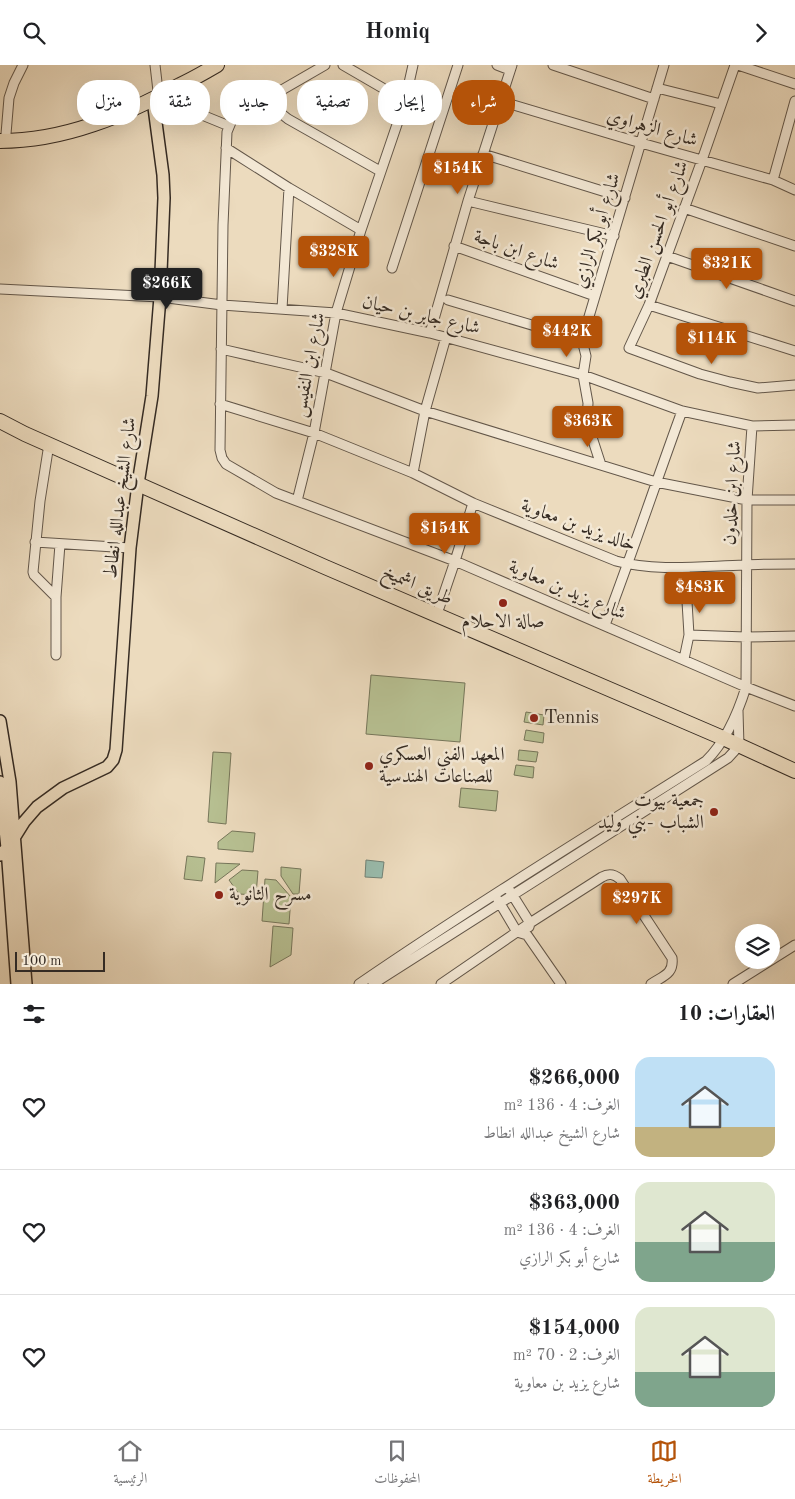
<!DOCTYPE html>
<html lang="ar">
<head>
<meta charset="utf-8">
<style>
	:root { --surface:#fff; --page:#f2f2f2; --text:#202124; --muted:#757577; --line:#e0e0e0; --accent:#b45309 }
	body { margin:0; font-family:"Old Standard TT",Amiri,serif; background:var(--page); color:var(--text); direction:rtl; height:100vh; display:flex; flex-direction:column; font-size:19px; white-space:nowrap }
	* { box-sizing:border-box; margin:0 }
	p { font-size:16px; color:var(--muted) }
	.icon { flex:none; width:28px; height:28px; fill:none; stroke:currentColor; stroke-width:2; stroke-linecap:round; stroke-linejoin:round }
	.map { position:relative; height:919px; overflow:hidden; direction:ltr }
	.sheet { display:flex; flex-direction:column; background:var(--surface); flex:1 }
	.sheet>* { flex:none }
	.banner { position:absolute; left:15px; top:15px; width:500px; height:45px; direction:rtl; display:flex; gap:10px }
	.fabs { position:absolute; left:735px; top:859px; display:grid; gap:10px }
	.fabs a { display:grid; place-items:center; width:45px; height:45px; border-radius:50%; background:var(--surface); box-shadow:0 5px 20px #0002; font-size:25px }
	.scale { position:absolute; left:15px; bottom:12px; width:90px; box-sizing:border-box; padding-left:5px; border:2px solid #352b23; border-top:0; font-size:14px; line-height:18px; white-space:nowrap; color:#352b23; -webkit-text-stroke:4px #f3e8d5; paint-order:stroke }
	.price { position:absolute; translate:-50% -42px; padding:0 11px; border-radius:5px; background:var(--accent); color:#fff; font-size:16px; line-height:32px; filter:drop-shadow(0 1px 2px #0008) }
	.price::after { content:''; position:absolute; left:50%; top:30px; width:15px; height:11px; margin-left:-8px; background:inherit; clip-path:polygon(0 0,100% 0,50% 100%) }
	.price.selected { background:#222; color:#fff }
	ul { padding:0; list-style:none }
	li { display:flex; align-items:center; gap:15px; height:125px; padding:0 20px }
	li+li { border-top:1px solid var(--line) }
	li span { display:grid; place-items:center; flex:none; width:140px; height:100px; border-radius:15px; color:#555 }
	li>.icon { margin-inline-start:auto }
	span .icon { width:60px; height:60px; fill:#fffc; stroke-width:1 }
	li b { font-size:21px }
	h2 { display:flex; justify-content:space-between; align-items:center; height:60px; padding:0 20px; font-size:21px }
	.tag { padding:0 18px; border-radius:20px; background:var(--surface); box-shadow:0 5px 20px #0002; font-size:18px; line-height:45px }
	.tag.selected { background:var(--accent); color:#fff }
	header { display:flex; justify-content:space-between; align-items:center; height:65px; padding:0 20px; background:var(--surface); font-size:22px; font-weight:700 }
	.menu { display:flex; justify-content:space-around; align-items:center; height:70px; border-top:1px solid var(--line); background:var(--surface); font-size:14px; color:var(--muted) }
	.menu a { display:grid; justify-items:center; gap:2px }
	.menu .selected { color:var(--accent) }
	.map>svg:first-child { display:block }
</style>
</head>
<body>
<header><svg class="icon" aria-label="forward" viewBox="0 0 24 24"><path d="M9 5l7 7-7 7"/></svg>Homiq<svg class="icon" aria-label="search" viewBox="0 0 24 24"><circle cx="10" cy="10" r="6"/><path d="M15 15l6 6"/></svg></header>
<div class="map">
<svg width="795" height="919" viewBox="0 0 795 919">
	<rect width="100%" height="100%" fill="#ecdbbe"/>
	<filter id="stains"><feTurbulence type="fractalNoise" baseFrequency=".004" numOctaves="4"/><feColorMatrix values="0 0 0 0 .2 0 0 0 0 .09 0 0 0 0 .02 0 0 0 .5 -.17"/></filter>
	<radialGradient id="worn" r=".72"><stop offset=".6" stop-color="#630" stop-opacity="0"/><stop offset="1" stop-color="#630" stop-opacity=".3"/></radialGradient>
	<path fill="#b7c092" stroke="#76765a" d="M 371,610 L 465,618 L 460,677 L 366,669 Z
		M 526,647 L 544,650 L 543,660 L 524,657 Z
		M 526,665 L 544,668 L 543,678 L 524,675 Z
		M 519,685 L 538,687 L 536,697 L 518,695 Z
		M 213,687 L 231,688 L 226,759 L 208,757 Z
		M 516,700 L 534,702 L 533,713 L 514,710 Z
		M 461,723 L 498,726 L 496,746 L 459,742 Z
		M 232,766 L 255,768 L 253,787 L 218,784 L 218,777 Z
		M 187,791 L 205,793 L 202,816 L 184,814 Z
		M 216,798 L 240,799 L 215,818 Z
		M 281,802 L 301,804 L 299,829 L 293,829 L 281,811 Z
		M 242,805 L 258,806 L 256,830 L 239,829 L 229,815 Z
		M 265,814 L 276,815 L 291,832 L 289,859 L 262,856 Z
		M 273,861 L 293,863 L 291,890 L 270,902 Z"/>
	<path fill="#99bcad" stroke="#718276" d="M 366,795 L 384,797 L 382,813 L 365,812 Z"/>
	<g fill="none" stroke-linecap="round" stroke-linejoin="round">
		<defs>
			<path id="minor" d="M 155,0 L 158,26
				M 325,0 L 242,48 L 232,55 L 227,67 L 223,160 L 220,385 L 222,393 L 226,399 L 276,428 L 455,496 L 746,622 L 795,641
				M 343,0 L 405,36
				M 497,0 L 510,5
				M 553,0 L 654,34
				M 735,0 L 702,95 L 649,240 L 629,283 L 700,309 L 730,317 L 758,323 L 795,320
				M 738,0 L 795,19
				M 657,23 L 721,39
				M 158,32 L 229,61
				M 264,35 L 288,54 L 380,106
				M 500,36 L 641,78 L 773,115 L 795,125
				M 6,69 L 9,33 L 14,18 L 23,0
				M 226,83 L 289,123 L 361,165
				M 483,89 L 625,133
				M 428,92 L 477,108
				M 773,115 L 795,36
				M 468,136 L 614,171
				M 684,143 L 795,181
				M 454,181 L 595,231
				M 667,191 L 795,236
				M 392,203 L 458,0
				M 0,224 L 160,232 L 222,240 L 336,248 L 430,268 L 583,310 L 682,346 L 752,361 L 795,360
				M 448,235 L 582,275
				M 649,240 L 795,286
				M 282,244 L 289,123
				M 430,268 L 468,136 L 512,0
				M 221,284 L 326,308 L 425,346 L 656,417 L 747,435 L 795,435
				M 220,339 L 314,368 L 413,408 L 473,438 L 616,496 C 655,507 704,501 744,500 C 761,499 778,499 795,499
				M 49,379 L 40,436 L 33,507 L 34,510 L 56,532
				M 601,400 L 587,357 L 588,338 L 583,310 L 586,291 L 582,275 L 664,0
				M 413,408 L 425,346 L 446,272
				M 297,436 L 314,368 L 336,248 L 361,165 L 405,36 L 413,0
				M 35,477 L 130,483
				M 437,549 L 455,496 L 473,438
				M 605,560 C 632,489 656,417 682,346
				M 689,570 L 746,572 L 795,571
				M 56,590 L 56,532 L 60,479
				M 684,594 L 689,570 L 685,503
				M 510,826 L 530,858 L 529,862
				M 498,835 L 517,867 L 527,870 L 561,919
				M 359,919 C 473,841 590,769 706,696 C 726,676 738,648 746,622 L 747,435 L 752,361
				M 373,919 L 728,693 L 739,681 L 738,646
				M 441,919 L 530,858 L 602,812 C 609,808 614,809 620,814 L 672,893 C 674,909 663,911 651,919
				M 733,919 L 795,880"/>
			<path id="major" d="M 0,656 L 10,717 L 26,919
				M 0,717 L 7,783 L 17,919
				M 0,790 L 9,781 L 24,757 L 37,742 L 63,723 L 107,702 L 113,695 L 116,685 L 130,483 L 138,419 L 152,331 L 160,232 L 164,133 L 163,110 L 153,35"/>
			<path id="highway" d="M 0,76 C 65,76 125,50 180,20 C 193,14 205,7 217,0
				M 0,356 L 25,369 L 325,502 L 723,673 L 795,706"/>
		</defs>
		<use href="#minor" stroke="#63574a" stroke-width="11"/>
		<use href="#major" stroke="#352b23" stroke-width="14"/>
		<use href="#highway" stroke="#352b23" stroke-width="16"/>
		<use href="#minor" stroke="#f3e8d5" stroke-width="9"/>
		<use href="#major" stroke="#ecdbbe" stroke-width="11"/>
		<use href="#highway" stroke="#ecdbbe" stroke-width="14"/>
	</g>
	<g fill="#8f2418" stroke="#f3e8d5" stroke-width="2">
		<circle cx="503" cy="538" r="5"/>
		<circle cx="534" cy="653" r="5"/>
		<circle cx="369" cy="701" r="5"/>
		<circle cx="714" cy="747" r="5"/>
		<circle cx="219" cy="830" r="5"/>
	</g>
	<g text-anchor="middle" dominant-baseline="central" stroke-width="5" stroke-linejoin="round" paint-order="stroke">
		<g font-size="19" fill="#352b23" stroke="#f3e8d5">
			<text transform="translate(652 64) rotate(16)">شارع الزهراوي</text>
			<text transform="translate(659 165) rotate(-70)">شارع أبو الحسن الطبري</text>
			<text transform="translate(598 166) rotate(-73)">شارع أبو بكر الرازي</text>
			<text transform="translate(516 186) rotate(19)">شارع ابن باجة</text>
			<text transform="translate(421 251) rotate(13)">شارع جابر بن حيان</text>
			<text transform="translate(310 300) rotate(-79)">شارع ابن النفيس</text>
			<text transform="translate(733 428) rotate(-87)">شارع ابن خلدون</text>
			<text transform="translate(121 433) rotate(-83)">شارع الشيخ عبدالله انطاط</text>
			<text transform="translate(578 461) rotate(20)">خالد يزيد بن معاوية</text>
			<text transform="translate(417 521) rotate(23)">طريق اشميخ</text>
			<text transform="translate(567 526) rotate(23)">شارع يزيد بن معاوية</text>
		</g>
		<g font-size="19" fill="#352b23" stroke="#f3e8d5" text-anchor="start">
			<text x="503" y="557" text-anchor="middle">صالة الاحلام</text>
			<text x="544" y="653">Tennis</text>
			<text x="379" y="690">المعهد الفني العسكري<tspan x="379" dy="22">للصناعات الهندسية</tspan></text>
			<text x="704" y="736" text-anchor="end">جمعية بيوت<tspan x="704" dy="22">الشباب -بني وليد</tspan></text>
			<text x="229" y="830">مسرح الثانوية</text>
		</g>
	</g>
	<rect width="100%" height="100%" filter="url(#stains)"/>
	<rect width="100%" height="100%" fill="url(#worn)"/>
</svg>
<div class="fabs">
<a><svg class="icon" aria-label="layers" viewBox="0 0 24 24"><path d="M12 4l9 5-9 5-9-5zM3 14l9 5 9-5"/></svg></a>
</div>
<div class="scale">100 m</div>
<b class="price" style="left:458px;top:130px">$154K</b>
<b class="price" style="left:334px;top:213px">$328K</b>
<b class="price" style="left:727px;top:225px">$321K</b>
<b class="price selected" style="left:167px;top:245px">$266K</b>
<b class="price" style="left:567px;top:293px">$442K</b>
<b class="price" style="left:712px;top:300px">$114K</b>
<b class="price" style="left:588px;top:383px">$363K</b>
<b class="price" style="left:445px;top:490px">$154K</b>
<b class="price" style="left:700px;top:549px">$483K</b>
<b class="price" style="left:637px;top:860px">$297K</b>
<div class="banner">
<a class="tag selected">شراء</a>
<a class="tag">إيجار</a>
<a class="tag">تصفية</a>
<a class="tag">جديد</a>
<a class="tag">شقة</a>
<a class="tag">منزل</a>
</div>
</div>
<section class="sheet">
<h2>العقارات: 10<svg class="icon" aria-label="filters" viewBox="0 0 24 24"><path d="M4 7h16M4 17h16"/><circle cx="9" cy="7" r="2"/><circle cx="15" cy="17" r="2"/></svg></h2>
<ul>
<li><span style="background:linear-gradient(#bfe0f5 70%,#c2b280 0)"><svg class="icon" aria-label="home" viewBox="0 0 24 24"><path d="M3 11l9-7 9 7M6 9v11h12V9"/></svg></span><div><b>$266,000</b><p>الغرف: 4 · 136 m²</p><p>شارع الشيخ عبدالله انطاط</p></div><svg class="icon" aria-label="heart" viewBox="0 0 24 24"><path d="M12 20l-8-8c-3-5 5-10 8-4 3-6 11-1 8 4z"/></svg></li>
<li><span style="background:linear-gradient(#dfe7d0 60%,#7fa58c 0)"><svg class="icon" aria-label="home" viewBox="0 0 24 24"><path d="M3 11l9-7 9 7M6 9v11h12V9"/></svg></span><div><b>$363,000</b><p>الغرف: 4 · 136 m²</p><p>شارع أبو بكر الرازي</p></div><svg class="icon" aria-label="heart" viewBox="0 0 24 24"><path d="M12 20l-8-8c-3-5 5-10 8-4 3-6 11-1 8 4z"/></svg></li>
<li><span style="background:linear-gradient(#dfe7d0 65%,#7fa58c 0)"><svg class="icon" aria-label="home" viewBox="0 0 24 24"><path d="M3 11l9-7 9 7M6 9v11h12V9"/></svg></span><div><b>$154,000</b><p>الغرف: 2 · 70 m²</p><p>شارع يزيد بن معاوية</p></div><svg class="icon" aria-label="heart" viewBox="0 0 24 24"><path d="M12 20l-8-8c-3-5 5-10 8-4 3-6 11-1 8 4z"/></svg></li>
</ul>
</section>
<nav class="menu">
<a class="selected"><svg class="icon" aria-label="map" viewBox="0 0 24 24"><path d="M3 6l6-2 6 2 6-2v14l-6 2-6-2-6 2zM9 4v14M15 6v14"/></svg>الخريطة</a>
<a><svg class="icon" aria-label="saved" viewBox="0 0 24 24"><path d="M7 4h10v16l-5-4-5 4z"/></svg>المحفوظات</a>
<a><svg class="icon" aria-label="home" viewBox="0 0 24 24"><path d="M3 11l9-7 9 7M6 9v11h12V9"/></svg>الرئيسية</a>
</nav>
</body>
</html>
